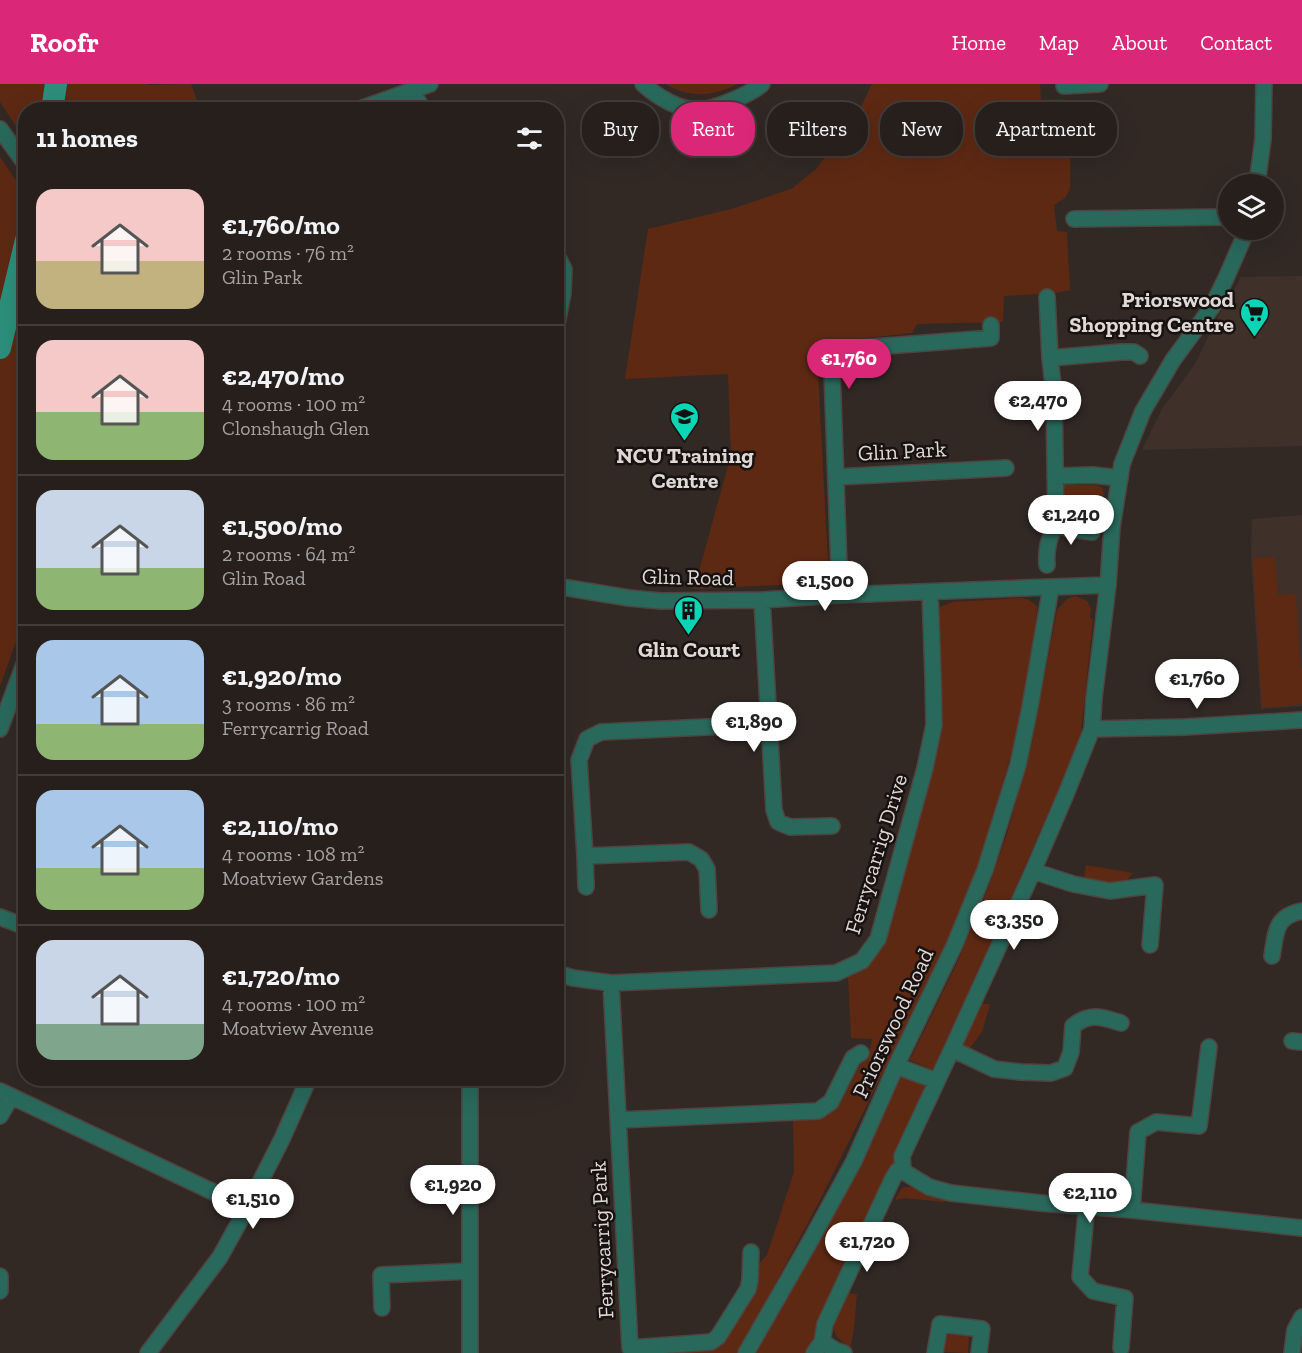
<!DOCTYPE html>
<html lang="en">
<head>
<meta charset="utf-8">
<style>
	:root { --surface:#261f1c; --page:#322c29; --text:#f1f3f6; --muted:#a4a2a3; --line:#423d3b; --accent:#db2777 }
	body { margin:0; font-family:"Zilla Slab",serif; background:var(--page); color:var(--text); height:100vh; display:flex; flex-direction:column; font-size:22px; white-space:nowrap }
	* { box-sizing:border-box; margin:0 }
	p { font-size:20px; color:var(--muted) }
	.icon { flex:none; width:33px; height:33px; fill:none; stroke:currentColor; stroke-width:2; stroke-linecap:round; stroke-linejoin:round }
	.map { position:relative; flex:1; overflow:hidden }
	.sheet { position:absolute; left:18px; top:18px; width:546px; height:984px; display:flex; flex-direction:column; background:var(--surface); border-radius:24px; box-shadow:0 6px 24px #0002,0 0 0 2px var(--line) }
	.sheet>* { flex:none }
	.hud { position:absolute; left:582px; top:18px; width:570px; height:54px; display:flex; gap:12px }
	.buttons { position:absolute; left:1218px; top:90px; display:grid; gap:12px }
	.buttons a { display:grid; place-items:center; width:66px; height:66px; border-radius:50%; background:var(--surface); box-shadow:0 6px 24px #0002,0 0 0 2px var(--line); font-size:30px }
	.price { position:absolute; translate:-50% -51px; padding:0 14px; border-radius:21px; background:#fff; color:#222; font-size:20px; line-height:39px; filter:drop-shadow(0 2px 3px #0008) }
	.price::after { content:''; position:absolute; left:50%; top:36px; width:18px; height:14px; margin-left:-9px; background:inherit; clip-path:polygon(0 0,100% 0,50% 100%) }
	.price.active { background:var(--accent); color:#fff }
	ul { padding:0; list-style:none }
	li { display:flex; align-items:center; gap:18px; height:150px; padding:0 18px }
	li+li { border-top:2px solid var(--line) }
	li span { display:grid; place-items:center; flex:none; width:168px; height:120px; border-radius:18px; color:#555 }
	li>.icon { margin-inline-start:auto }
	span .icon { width:72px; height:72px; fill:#fffc; stroke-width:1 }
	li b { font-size:26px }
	h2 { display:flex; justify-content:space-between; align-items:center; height:72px; padding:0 18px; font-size:26px }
	.tag { padding:0 21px; border-radius:24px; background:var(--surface); box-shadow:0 6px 24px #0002,0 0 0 2px var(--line); font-size:21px; line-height:54px }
	.tag.active { background:var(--accent); color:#fff }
	header { display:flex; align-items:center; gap:36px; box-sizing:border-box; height:84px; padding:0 30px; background:var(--accent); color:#fff }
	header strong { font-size:28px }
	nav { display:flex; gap:33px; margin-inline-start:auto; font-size:21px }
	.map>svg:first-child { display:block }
</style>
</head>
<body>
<header>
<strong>Roofr</strong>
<nav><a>Home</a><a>Map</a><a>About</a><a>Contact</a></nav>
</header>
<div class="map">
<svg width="1302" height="1269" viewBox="0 0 1302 1269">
	<rect width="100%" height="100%" fill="#322925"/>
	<path fill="#40302a" d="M 1302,192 L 1302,362 L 1142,366 L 1162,325 L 1195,280 L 1221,227 L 1241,193 Z
		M 1302,431 L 1302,622 L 1261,625 L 1251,473 L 1252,435 Z"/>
	<path fill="#5e2913" d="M 0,0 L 147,0 L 147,1 L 191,0 L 200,25 L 26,26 L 25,56 L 0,18 Z
		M 666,0 L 737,0 C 714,13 688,14 666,0 Z
		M 872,0 L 1040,0 L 1041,16 L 1063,15 L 1070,62 L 1070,105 L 1065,114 L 1054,121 L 1057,147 L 1067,148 L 1070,206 L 1055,209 L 1004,212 L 1003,238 L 917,240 L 912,249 L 838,257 L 824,271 L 818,291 L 828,478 C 825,488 823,493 815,499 L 694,505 L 731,371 L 728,290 L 625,295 L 648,145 L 735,124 L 793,104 L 817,84 L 858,29 Z
		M 0,73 L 26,111 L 25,533 L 0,602 Z
		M 1064,401 L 1094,401 L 1102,403 L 1104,409 L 1098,448 L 1071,442 L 1062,434 Z
		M 1275,473 L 1278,511 L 1296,510 L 1300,584 L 1302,584 L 1302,620 L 1262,624 L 1253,474 Z
		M 1075,512 L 1087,517 L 1091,524 L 1090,533 L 1093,536 L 1080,657 L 1010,816 L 933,986 L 910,976 L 956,881 L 987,807 L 1007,750 L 1032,660 L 1057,526 L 1067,515 Z
		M 1022,514 L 1029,516 L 1037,522 L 1035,557 L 1018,645 L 989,749 L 962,828 L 818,1120 L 738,1269 L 643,1269 L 721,1262 L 754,1205 L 756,1183 L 767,1171 L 794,1088 L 793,1036 L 812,1035 L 827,1030 L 839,1022 L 860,981 L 868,975 L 872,955 L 851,954 L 848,892 L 866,883 L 878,867 L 887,850 L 939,652 L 941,588 L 936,530 L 939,523 L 953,518 Z
		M 1086,781 L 1133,789 C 1131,791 1128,795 1126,797 C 1117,802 1095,797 1084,795 Z
		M 979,920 L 990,920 L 982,948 L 970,964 L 964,962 L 961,958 Z
		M 896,985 L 936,1000 L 815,1269 L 747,1269 Z
		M 906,1103 L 911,1103 L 945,1115 L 945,1118 L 904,1114 L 895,1116 L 902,1104 Z
		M 847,1209 L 857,1210 C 855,1228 855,1247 850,1263 C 842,1258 835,1253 833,1243 Z
		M 950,1248 L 965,1248 L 969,1253 L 968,1269 L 944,1268 L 945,1255 Z"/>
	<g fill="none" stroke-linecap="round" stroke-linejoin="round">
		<path stroke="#2c8f7b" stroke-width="22" d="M 52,26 L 56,0
			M 0,264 L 26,156"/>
		<defs>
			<path id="minor" d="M 643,0 C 657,13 682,28 702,26 C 714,24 727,19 738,14 C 747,10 754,7 762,0
				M 1064,2 L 1100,0
				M 411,7 L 424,26
				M 1074,135 L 1225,133 L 1228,134
				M 556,170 L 564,185 L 563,209 L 556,245
				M 1050,274 L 1121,268 L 1134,268 L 1140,272
				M 1055,392 L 1093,391 L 1120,394
				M 836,393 L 1006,384
				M 1056,441 L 1070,445 L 1092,448
				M 1047,481 C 1046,466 1048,455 1056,441 L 1054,310 L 1050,274 L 1047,213
				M 556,502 L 629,514 L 661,517 L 762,516 L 840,511 L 1051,503
				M 840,511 L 832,287 C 839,272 843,268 860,264 L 991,254 L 991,241
				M 762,516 L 774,726 L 778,738 L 790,743 L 832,742
				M 1092,645 L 1185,643 L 1302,636
				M 585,772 L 586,803
				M 1033,787 L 1073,800 L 1110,807 L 1155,801 L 1150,861
				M 709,826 L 707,785 L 701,775 L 689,768 L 585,772 L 579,676 L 587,655 L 601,648 L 769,640
				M 0,833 L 26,843
				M 1272,872 C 1276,848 1275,832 1302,827
				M 556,889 L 573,894 L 611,899 L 836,889 L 862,877 L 878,855 L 925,684 L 934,641 L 933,592 L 930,508
				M 611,899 L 630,1264 L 711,1258 L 718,1253 L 748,1205 L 750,1196 L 751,1168
				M 1292,957 L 1302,958
				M 952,965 L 994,985 L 1020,988 L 1051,989 L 1065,984 L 1071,968 L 1073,942 C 1090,928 1102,933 1121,939
				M 896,982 L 937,997
				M 470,994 L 470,1269
				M 0,1007 L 247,1124
				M 0,1032 L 11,1013
				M 619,1036 L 818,1027 L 831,1018 L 853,974 L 861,969
				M 903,1085 L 902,1072 L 952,965 L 1033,787 L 1066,710 L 1092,645 L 1094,614 L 1108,501
				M 903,1085 L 906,1089 L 929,1103 L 951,1109 L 1040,1119 L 1132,1126 L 1302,1144
				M 1089,1123 L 1086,1130 L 1080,1193 L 1093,1207 L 1125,1214 L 1121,1264
				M 1132,1126 L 1138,1048 L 1156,1038 L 1199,1042 L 1209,963
				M 0,1192 L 0,1207
				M 382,1224 L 381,1191 L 470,1187
				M 822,1258 L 835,1266 L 844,1269
				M 148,1269 L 220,1173 L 247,1124 L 282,1055 L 309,994
				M 814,1269 L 822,1258 L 825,1240 L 893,1094 L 898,1086 L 903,1085
				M 935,1269 L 940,1240 L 982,1245 L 979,1269
				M 1292,1269 L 1295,1246 L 1302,1233"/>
			<path id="tertiary" d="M 357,26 L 430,0
				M 0,45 L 26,81
				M 1257,100 L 1263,55 L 1264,0
				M 0,645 L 26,575
				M 746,1269 L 812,1154 L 854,1077 L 896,982 L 955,860 L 985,786 L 1018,681 L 1030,623 L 1051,503 L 1108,501 L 1112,443 L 1122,380 L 1143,327 L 1173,276 L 1212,223 L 1226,194 L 1247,146"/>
		</defs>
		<use href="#minor" stroke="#4e4541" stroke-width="18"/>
		<use href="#tertiary" stroke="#4e4541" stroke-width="18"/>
		<use href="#minor" stroke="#29695c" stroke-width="15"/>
		<use href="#tertiary" stroke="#29695c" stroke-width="15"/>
	</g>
	<defs>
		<symbol id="supermarket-pin" viewBox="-11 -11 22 30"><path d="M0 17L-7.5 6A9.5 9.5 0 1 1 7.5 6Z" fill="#0ad5b5" stroke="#171211"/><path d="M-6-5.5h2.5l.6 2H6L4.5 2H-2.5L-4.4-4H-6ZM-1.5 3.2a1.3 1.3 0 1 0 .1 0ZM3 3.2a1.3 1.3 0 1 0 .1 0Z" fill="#111"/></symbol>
		<symbol id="university-pin" viewBox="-11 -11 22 30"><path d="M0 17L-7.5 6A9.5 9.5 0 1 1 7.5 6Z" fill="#0ad5b5" stroke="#171211"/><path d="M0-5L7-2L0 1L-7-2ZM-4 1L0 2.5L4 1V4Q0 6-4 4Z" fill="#111"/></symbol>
		<symbol id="building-pin" viewBox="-11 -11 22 30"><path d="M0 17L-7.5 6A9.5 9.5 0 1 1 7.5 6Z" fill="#0ad5b5" stroke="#171211"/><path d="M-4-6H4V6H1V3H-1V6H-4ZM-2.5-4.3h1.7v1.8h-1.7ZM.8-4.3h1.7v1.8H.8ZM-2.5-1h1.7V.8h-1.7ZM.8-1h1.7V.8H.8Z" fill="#111"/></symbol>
	</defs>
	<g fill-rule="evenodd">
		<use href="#supermarket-pin" x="1238" y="212" width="33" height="45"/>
		<use href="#university-pin" x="668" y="316" width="33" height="45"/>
		<use href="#building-pin" x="672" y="510" width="33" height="45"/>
	</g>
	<g text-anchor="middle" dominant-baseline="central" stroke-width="5" stroke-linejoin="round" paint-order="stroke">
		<g font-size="22" font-weight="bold" fill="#dfd9d6" stroke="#171211">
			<text x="1234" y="215" text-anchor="end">Priorswood<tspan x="1234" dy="25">Shopping Centre</tspan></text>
			<text x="685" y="371">NCU Training<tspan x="685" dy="25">Centre</tspan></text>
			<text x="689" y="565">Glin Court</text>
		</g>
		<g font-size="22" fill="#dfd9d6" stroke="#171211">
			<text transform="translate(902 367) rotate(-3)">Glin Park</text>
			<text transform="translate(688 493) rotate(1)">Glin Road</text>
			<text transform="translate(876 770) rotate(-73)">Ferrycarrig Drive</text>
			<text transform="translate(893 939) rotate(-65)">Priorswood Road</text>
			<text transform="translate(602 1156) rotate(-93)">Ferrycarrig Park</text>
		</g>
	</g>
</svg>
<div class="buttons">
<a><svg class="icon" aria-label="layers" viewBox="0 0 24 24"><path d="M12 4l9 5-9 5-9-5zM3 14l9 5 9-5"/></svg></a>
</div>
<b class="price active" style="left:849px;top:306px">€1,760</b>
<b class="price" style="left:1038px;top:348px">€2,470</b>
<b class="price" style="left:1071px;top:462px">€1,240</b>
<b class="price" style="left:825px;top:528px">€1,500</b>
<b class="price" style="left:1197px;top:626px">€1,760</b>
<b class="price" style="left:754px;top:669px">€1,890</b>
<b class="price" style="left:1014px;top:867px">€3,350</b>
<b class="price" style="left:453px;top:1132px">€1,920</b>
<b class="price" style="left:1090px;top:1140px">€2,110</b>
<b class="price" style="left:253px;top:1146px">€1,510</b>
<b class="price" style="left:867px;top:1189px">€1,720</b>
<div class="hud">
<a class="tag">Buy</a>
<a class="tag active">Rent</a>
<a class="tag">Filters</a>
<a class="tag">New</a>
<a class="tag">Apartment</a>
</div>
<section class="sheet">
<h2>11 homes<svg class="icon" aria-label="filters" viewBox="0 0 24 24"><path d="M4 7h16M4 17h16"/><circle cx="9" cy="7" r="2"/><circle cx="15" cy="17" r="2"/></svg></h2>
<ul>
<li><span style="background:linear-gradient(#f6c9c9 60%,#c2b280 0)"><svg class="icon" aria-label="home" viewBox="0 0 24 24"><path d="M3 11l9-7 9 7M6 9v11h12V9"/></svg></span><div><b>€1,760/mo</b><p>2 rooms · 76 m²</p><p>Glin Park</p></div></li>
<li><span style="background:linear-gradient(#f6c9c9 60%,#8fb573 0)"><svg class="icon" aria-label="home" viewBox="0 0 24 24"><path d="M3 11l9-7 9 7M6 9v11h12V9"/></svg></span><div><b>€2,470/mo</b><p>4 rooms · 100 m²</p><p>Clonshaugh Glen</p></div></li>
<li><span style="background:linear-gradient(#c9d6e8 65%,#8fb573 0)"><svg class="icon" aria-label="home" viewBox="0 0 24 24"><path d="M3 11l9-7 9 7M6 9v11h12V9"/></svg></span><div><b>€1,500/mo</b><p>2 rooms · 64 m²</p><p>Glin Road</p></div></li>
<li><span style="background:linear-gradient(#a9c7e8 70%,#8fb573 0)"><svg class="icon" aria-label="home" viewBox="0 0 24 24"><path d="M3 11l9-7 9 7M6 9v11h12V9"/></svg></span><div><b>€1,920/mo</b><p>3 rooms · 86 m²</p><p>Ferrycarrig Road</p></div></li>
<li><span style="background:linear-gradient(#a9c7e8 65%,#8fb573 0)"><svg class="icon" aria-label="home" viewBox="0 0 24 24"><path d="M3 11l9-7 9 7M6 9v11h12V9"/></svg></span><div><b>€2,110/mo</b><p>4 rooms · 108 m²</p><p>Moatview Gardens</p></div></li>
<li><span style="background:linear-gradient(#c9d6e8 70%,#7fa58c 0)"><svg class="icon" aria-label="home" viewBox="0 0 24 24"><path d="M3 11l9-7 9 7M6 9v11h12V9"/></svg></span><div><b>€1,720/mo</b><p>4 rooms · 100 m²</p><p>Moatview Avenue</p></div></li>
</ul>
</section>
</div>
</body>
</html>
